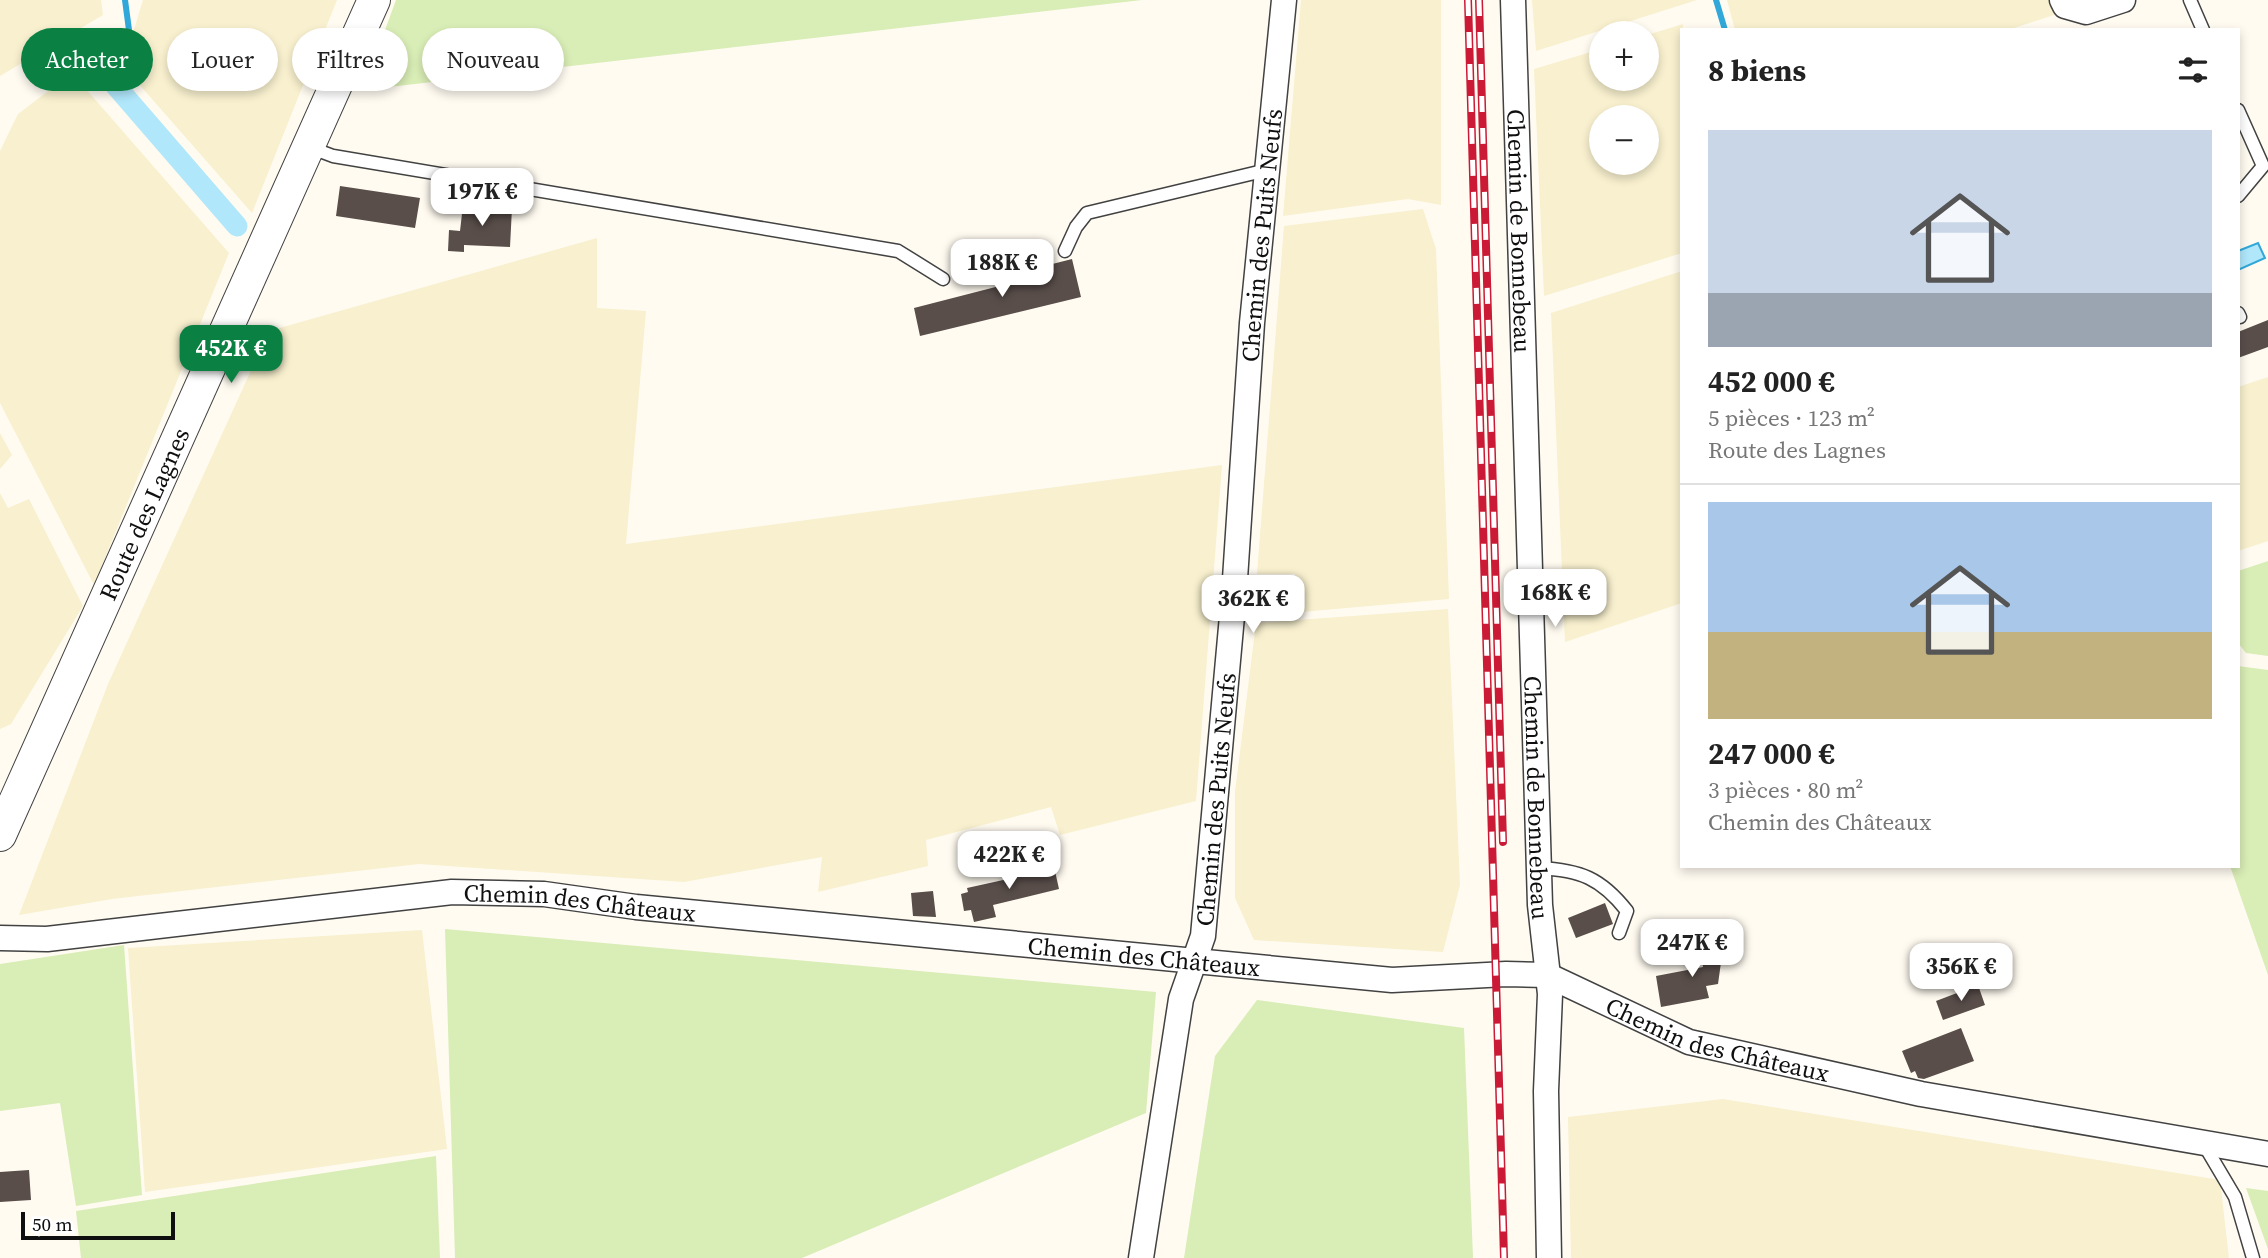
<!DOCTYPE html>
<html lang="fr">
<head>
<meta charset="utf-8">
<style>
	:root { --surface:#fff; --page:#f6f6f6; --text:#222; --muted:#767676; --line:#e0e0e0; --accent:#0b8043 }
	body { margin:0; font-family:"Source Serif 4",serif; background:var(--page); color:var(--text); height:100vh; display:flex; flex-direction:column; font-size:26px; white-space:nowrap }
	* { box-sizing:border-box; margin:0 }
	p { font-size:23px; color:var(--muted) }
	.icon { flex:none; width:38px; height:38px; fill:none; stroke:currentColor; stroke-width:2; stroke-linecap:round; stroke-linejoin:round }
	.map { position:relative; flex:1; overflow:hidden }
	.details { position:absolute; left:1680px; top:28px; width:560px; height:840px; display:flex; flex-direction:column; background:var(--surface); border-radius:0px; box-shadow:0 4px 10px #0003 }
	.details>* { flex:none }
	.hud { position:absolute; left:21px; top:28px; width:665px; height:63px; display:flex; gap:14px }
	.fabs { position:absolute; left:1589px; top:21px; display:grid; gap:14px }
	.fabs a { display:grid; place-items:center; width:70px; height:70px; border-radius:50%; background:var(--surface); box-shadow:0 4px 10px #0003; font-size:35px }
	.scale { position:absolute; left:21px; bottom:18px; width:154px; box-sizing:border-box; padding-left:7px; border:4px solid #0f0f0f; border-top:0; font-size:19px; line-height:24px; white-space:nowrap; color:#0f0f0f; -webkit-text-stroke:5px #fff; paint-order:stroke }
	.price { position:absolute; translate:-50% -60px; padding:0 16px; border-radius:14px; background:#fff; color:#222; font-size:23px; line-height:46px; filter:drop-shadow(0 2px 4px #0008) }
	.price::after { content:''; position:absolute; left:50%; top:42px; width:21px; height:16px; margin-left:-10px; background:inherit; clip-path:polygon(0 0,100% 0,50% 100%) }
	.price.selected { background:var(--accent); color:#fff }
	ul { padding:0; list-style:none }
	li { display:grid; align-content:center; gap:14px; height:371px; padding:0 28px }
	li+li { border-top:2px solid var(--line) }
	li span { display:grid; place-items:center; height:217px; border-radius:0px; color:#555 }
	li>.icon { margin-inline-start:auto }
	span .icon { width:126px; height:126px; fill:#fffc; stroke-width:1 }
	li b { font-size:30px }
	h2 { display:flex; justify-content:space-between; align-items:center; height:84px; padding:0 28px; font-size:30px }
	.pill { padding:0 24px; border-radius:32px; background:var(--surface); box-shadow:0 4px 10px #0003; font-size:24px; line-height:63px }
	.pill.selected { background:var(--accent); color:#fff }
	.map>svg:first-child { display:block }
</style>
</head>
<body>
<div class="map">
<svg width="2268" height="1258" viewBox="0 0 2268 1258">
	<rect width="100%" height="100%" fill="#fffbf1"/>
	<path fill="#f8f0ce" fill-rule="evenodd" d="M 0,0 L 101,0 L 103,15 L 0,76 Z
		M 143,0 L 337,0 L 252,213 L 123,66 Z
		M 1301,0 L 1441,0 L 1441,205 L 1408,199 L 1283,216 Z
		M 1532,0 L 1697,0 L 1536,51 Z
		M 1727,0 L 2051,0 L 2057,14 L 2008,30 L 1735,30 Z
		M 1683,24 L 1682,253 L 1544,296 L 1534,69 L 1601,49 L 1601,79 L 1647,79 L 1647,35 ZM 1601,117 L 1647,117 L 1647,163 L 1601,163 Z
		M 72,73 L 229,253 L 94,585 L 0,403 L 0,151 L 18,114 Z
		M 1423,209 L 1436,249 L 1449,599 L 1301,612 L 1295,574 L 1257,574 L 1284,226 Z
		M 597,238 L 597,308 L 646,311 L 626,544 L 1222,465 L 1196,801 L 1060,835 L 1051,807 L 926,840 L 928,866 L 818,892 L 822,857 L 684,882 L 419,864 L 112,899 L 19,915 L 108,684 L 269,331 Z
		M 1682,271 L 1682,603 L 1565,642 L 1551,313 Z
		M 2268,377 L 2268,541 L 2238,551 L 2238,387 Z
		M 0,433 L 12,455 L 0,469 Z
		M 0,493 L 8,508 L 29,499 L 83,606 L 11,724 L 0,729 Z
		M 1448,609 L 1460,885 L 1443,952 L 1254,940 L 1235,898 L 1235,792 L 1256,623 Z
		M 422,930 L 447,1149 L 145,1192 L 128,948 Z
		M 1723,1099 L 2220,1180 L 2229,1258 L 1571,1258 L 1568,1117 Z"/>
	<path fill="#d9edb6" d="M 396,0 L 1142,0 L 363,90 Z
		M 2268,561 L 2268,656 L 2246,653 L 2238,643 L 2238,571 Z
		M 2238,666 L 2268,670 L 2268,975 L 2230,866 L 2238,866 Z
		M 445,929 L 1156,992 L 1146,1113 L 802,1258 L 455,1258 Z
		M 124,945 L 142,1195 L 76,1206 L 60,1103 L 0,1111 L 0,964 Z
		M 1257,1000 L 1464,1028 L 1473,1258 L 1184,1258 L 1215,1056 Z
		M 436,1156 L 440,1258 L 81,1258 L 76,1211 Z
		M 2246,1188 L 2268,1191 L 2268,1249 Z"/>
	<path fill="#b0e7fb" stroke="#31a8d9" stroke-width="2" d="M 2258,243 L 2265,258 L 2238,270 L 2238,251 Z"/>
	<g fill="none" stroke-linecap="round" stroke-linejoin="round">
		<path stroke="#31a8d9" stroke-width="6" d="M 125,0 L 129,30
			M 1716,0 L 1725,30"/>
		<path stroke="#b0e7fb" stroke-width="21" d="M 96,63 L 237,226"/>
	</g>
	<path fill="#594e4a" d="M 340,186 L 420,198 L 415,228 L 336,216 Z
		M 463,205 L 512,208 L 510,247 L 464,245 L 464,252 L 448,251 L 449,230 L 460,231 Z
		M 1072,259 L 1081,297 L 920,336 L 914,308 L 1015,282 L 1013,274 Z
		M 2268,320 L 2268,347 L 2238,358 L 2238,332 Z
		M 1053,862 L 1059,889 L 993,905 L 996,917 L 974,922 L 971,910 L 964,911 L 961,894 L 968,892 L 967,888 L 1022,876 L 1020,869 Z
		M 933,891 L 936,917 L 913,916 L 911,893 Z
		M 1605,903 L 1613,924 L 1576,938 L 1568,918 Z
		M 1724,941 L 1718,984 L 1706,986 L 1709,998 L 1661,1007 L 1656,976 L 1703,967 L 1700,947 Z
		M 1978,985 L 1985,1005 L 1943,1020 L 1936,1001 Z
		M 1961,1028 L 1974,1061 L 1924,1079 L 1918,1078 L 1915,1071 L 1911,1073 L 1902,1051 Z
		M 29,1170 L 31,1200 L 0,1202 L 0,1172 Z"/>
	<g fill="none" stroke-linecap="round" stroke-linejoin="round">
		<defs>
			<path id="service" d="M 2190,0 L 2203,30
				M 2238,110 L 2263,166 L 2238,196
				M 309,147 L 333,156 L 898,251 L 943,279
				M 1065,251 L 1076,227 L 1087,213 L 1267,170
				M 2238,313 L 2240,317
				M 1539,868 C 1580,870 1601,878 1627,911 L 1619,933
				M 2203,1143 L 2235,1197 L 2253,1258"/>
			<g id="minor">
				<path id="s1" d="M 1513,0 L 1540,905 L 1550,994 L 1546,1091 L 1549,1258"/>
				<path d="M 2062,0 L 2065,6 L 2086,12 L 2123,0"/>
				<path id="s2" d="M 0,938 L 47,939 L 452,892 L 544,894 L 636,907 L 1392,980 L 1506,974 L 1547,975 L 1689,1042 L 1921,1094 L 2268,1154"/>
				<path id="s3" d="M 1141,1258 L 1181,999 L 1203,936 L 1234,594 L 1252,323 L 1284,0"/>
			</g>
			<g id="tertiary">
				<path id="s4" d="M 0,835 L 374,0"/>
			</g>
		</defs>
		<use href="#service" stroke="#424242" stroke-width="15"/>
		<use href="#minor" stroke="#424242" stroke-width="27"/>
		<use href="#tertiary" stroke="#424242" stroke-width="34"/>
		<use href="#service" stroke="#fff" stroke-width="12"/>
		<use href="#minor" stroke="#fff" stroke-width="24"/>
		<use href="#tertiary" stroke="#fff" stroke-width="32"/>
		<defs>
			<path id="rail" d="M 1468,0 L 1504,1258
				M 1479,0 L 1503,842"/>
		</defs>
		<use href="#rail" stroke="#cb1a36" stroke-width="8"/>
		<use href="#rail" stroke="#fff" stroke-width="5" stroke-dasharray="16" stroke-linecap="butt"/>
	</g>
	<g text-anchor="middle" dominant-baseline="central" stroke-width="7" stroke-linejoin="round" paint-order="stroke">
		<g font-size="24" fill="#0f0f0f" stroke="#fff">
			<text stroke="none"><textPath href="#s1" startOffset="231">Chemin de Bonnebeau</textPath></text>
			<text stroke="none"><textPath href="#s3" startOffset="1032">Chemin des Puits Neufs</textPath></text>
			<text stroke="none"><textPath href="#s4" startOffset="352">Route des Lagnes</textPath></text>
			<text stroke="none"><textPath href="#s1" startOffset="798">Chemin de Bonnebeau</textPath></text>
			<text stroke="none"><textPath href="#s3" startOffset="466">Chemin des Puits Neufs</textPath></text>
			<text stroke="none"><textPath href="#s2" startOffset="583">Chemin des Châteaux</textPath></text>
			<text stroke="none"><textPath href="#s2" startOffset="1150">Chemin des Châteaux</textPath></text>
			<text stroke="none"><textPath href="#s2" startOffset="1738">Chemin des Châteaux</textPath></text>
		</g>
	</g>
</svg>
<div class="fabs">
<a>+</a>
<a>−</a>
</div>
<div class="scale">50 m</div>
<b class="price" style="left:482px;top:228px">197K €</b>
<b class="price" style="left:1002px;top:299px">188K €</b>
<b class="price selected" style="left:231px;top:385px">452K €</b>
<b class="price" style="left:1555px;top:629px">168K €</b>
<b class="price" style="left:1253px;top:635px">362K €</b>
<b class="price" style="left:1009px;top:891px">422K €</b>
<b class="price" style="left:1692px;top:979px">247K €</b>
<b class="price" style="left:1961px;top:1003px">356K €</b>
<div class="hud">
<a class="pill selected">Acheter</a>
<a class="pill">Louer</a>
<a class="pill">Filtres</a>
<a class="pill">Nouveau</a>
</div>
<section class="details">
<h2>8 biens<svg class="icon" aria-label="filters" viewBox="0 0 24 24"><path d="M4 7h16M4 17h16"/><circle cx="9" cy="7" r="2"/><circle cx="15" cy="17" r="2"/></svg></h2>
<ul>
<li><span style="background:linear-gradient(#c9d6e8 75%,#9aa5b1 0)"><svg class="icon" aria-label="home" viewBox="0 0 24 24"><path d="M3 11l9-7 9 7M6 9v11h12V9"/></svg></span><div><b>452 000 €</b><p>5 pièces · 123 m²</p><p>Route des Lagnes</p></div></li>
<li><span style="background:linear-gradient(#a9c7e8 60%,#c2b280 0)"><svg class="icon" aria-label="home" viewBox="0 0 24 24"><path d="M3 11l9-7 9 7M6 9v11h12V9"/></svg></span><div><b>247 000 €</b><p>3 pièces · 80 m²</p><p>Chemin des Châteaux</p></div></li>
</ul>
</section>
</div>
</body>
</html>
